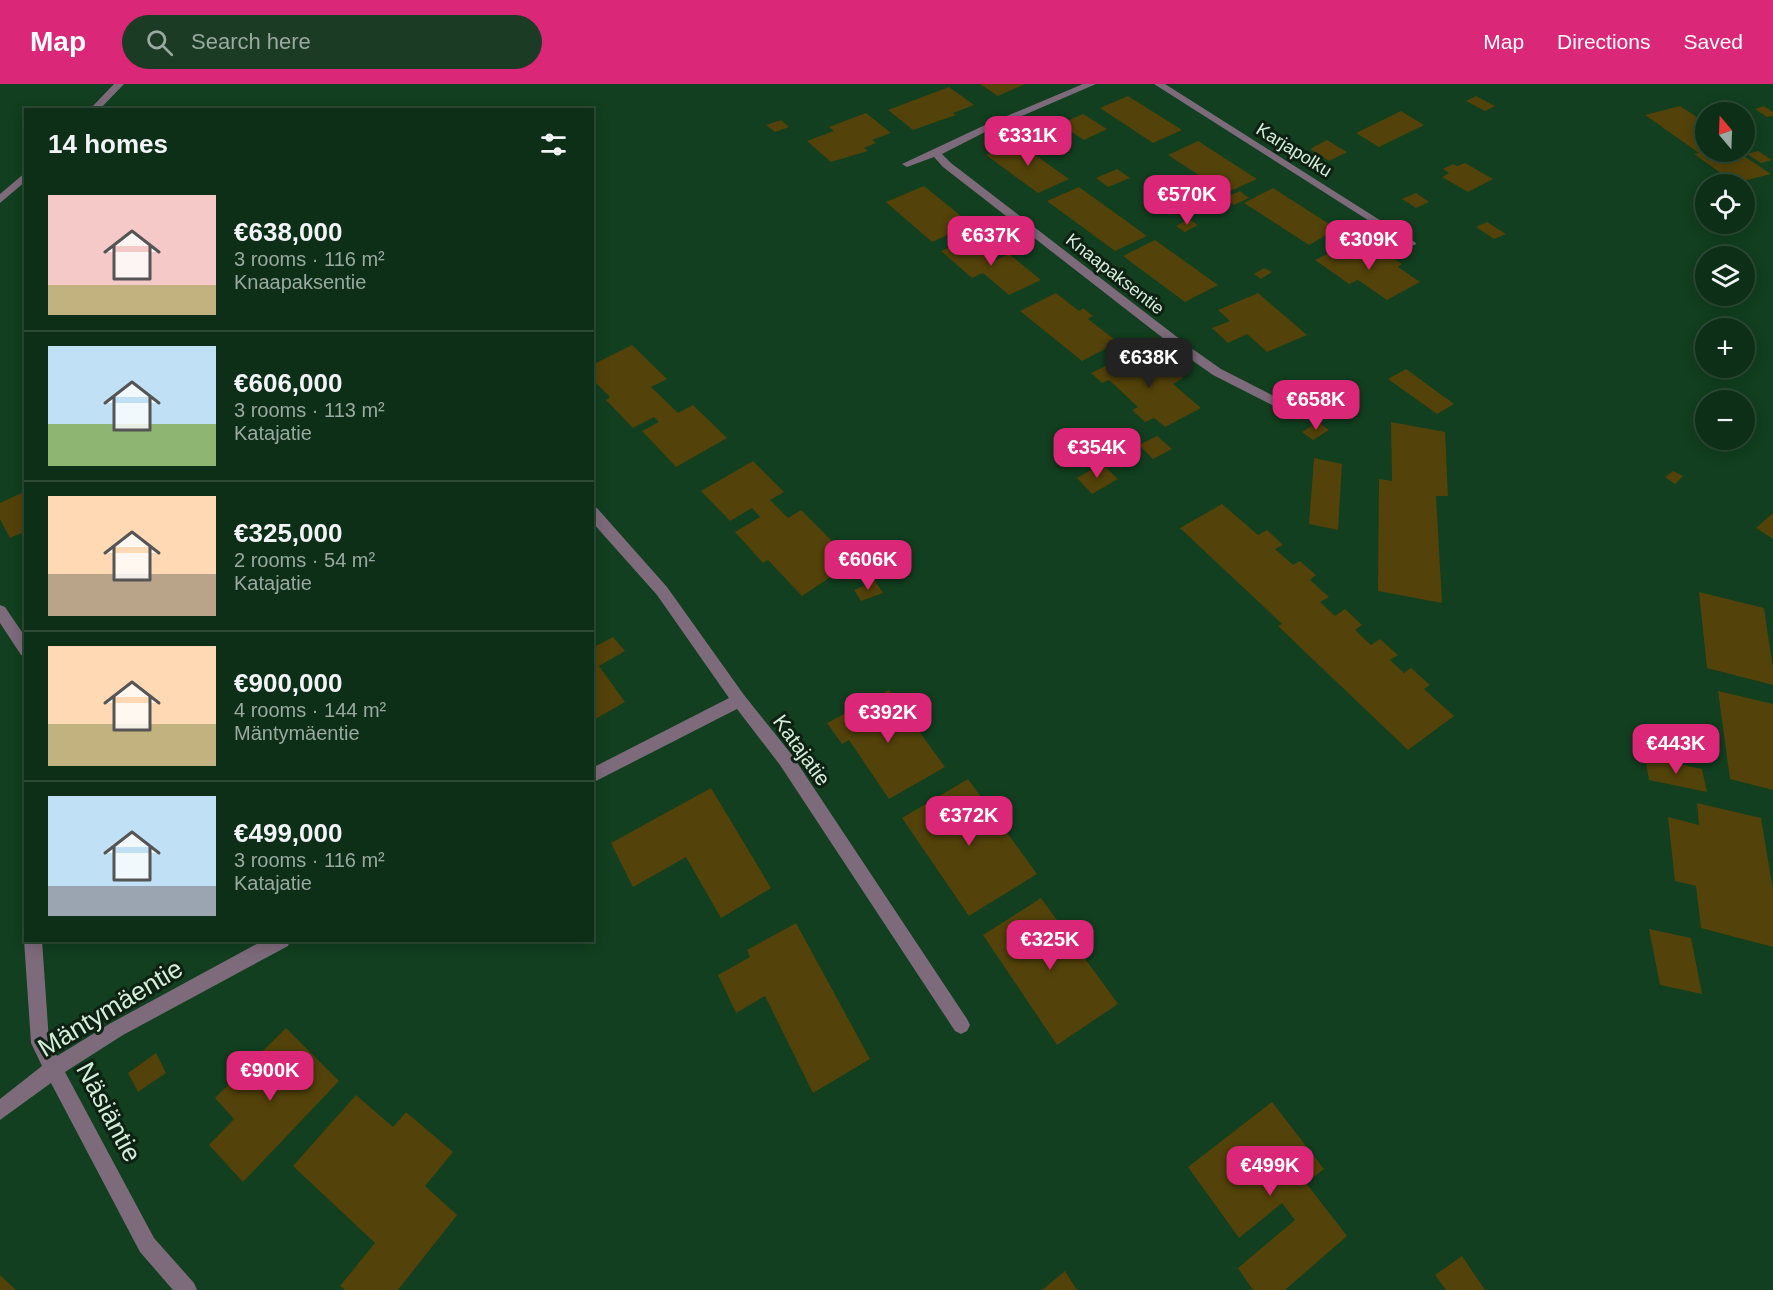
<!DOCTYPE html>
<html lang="en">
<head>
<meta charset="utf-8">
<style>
	:root { --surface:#0d2f17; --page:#1b3b24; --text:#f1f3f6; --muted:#9aa9a1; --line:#2d4a36; --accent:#db2777 }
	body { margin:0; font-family:Helvetica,sans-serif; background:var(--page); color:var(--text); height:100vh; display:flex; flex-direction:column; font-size:22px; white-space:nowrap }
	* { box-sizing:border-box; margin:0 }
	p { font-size:20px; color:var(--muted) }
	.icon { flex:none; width:33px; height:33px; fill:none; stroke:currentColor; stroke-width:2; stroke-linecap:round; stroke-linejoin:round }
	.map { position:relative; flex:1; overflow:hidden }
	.drawer { position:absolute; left:24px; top:24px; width:570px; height:834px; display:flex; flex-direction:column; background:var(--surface); border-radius:0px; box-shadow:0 3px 15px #0003,0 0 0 2px var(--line) }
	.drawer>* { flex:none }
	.needle { width:39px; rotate:341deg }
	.controls { position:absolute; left:1695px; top:18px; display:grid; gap:12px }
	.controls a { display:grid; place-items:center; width:60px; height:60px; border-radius:50%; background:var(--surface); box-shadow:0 3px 15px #0003,0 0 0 2px var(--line); font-size:30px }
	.price { position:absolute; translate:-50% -51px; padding:0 14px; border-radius:12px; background:var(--accent); color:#fff; font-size:20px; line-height:39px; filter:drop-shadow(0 2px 3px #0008) }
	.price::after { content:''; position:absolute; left:50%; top:36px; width:18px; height:14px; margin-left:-9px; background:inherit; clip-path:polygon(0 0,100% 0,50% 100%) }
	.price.active { background:#222; color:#fff }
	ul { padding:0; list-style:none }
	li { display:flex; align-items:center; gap:18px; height:150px; padding:0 24px }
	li+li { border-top:2px solid var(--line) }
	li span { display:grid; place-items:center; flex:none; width:168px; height:120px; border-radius:0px; color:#555 }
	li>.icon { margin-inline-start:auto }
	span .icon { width:72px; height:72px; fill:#fffc; stroke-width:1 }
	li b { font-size:26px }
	h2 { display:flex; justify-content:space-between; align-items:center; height:72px; padding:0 24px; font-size:26px }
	header { display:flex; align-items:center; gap:36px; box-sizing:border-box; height:84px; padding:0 30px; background:var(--accent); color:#fff }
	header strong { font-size:28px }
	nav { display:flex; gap:33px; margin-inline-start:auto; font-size:21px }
	.search { width:420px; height:54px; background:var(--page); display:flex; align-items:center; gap:15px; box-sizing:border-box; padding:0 21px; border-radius:33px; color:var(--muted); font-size:22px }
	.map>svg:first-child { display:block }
</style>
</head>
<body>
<header>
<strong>Map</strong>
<div class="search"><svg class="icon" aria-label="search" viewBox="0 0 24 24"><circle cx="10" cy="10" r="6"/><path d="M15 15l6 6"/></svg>Search here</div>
<nav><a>Map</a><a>Directions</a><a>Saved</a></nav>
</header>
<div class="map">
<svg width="1773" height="1206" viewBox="0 0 1773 1206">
	<rect width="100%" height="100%" fill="#113f1f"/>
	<path fill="#534209" d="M 980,0 L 1025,0 L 998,12 Z
		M 949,3 L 974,21 L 953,29 L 956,31 L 913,46 L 888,26 Z
		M 1128,12 L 1182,46 L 1153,59 L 1100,24 Z
		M 1476,12 L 1495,22 L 1485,27 L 1466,17 Z
		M 1680,22 L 1706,39 L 1706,68 L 1738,68 L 1771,90 L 1735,99 L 1694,70 L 1699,69 L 1645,31 Z
		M 1764,22 L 1773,28 L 1773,32 L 1767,33 L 1755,25 Z
		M 1401,27 L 1424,41 L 1379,63 L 1356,49 Z
		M 866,29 L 891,49 L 872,56 L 876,59 L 864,64 L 868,67 L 831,78 L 807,57 L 834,47 L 829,43 Z
		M 1083,30 L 1107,45 L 1084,56 L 1060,40 Z
		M 781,36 L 789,43 L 775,48 L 766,41 Z
		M 1327,56 L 1347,68 L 1329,77 L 1310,65 Z
		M 1198,57 L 1257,95 L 1226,109 L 1168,71 Z
		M 1017,58 L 1069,95 L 1038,109 L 986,71 Z
		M 1758,67 L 1772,76 L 1761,79 L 1747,70 Z
		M 1465,79 L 1493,95 L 1468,108 L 1442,93 L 1449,89 L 1443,85 L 1453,80 L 1457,82 Z
		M 1117,85 L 1130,94 L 1108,103 L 1096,94 Z
		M 924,102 L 971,140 L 932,158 L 886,118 Z
		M 1079,103 L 1147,152 L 1115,167 L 1047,117 Z
		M 1273,104 L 1337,145 L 1309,161 L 1244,119 Z
		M 1240,107 L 1249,114 L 1234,121 L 1224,114 Z
		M 1416,109 L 1429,118 L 1416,124 L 1402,115 Z
		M 1189,135 L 1198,141 L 1185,148 L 1176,142 Z
		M 1487,138 L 1506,150 L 1494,155 L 1476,143 Z
		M 970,154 L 996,176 L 1009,170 L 1041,196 L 1009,211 L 983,189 L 972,194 L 941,167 Z
		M 1155,156 L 1218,201 L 1185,218 L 1123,172 Z
		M 1348,160 L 1361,169 L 1368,165 L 1381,174 L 1388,171 L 1402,180 L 1398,183 L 1420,198 L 1387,216 L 1358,196 L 1349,200 L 1315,176 Z
		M 1264,184 L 1272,188 L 1261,195 L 1254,190 Z
		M 1056,209 L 1079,227 L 1083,224 L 1093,232 L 1088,235 L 1118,258 L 1082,277 L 1020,227 Z
		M 1258,209 L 1307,251 L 1267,268 L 1247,250 L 1228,259 L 1212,244 L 1230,237 L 1218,226 Z
		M 632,261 L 667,295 L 651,303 L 678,329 L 693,321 L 727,354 L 676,383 L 642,347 L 659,338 L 654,333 L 633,344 L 606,316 L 610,313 L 592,295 L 592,281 Z
		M 1137,267 L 1155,286 L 1167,281 L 1183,294 L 1173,300 L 1201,324 L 1165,343 L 1154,334 L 1145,338 L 1132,326 L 1138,323 L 1109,296 L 1102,299 L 1091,289 Z
		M 1406,285 L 1454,320 L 1437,330 L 1388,295 Z
		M 1318,338 L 1329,346 L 1313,356 L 1302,348 Z
		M 1391,338 L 1445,348 L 1448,412 L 1436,412 L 1442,519 L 1378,507 L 1379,395 L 1392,397 Z
		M 1157,352 L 1172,365 L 1153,375 L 1139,361 Z
		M 1314,374 L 1342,380 L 1338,446 L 1309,440 Z
		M 753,377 L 784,408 L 770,416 L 788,434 L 801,426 L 853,478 L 802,512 L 768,476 L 763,479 L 735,448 L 760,433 L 752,424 L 730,437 L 701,407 Z
		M 1102,380 L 1118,395 L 1092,410 L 1077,394 Z
		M 1673,387 L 1683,392 L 1675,400 L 1665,393 Z
		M 26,407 L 26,447 L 10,454 L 0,435 L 0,419 Z
		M 1222,420 L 1258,451 L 1267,446 L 1283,461 L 1275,465 L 1293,481 L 1300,477 L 1316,491 L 1310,496 L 1329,513 L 1320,518 L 1335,532 L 1345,525 L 1362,541 L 1355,546 L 1371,561 L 1380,555 L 1398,571 L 1390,576 L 1404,589 L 1411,584 L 1430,601 L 1424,605 L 1454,632 L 1408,666 L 1278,542 L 1282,540 L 1180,444 Z
		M 1773,429 L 1773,455 L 1756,444 Z
		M 875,497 L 883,509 L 861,517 L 854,506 Z
		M 1699,508 L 1764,524 L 1773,585 L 1773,601 L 1707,584 Z
		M 613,553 L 625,567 L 599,582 L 625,618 L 592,637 L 592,564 Z
		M 889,606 L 945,683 L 889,715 L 849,656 L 842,660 L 827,639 Z
		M 1718,607 L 1773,620 L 1773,706 L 1730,695 Z
		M 1645,673 L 1702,685 L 1707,708 L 1649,696 Z
		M 968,695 L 1037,790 L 969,832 L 902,734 Z
		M 711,704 L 771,804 L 721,834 L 686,773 L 633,803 L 611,759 Z
		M 1697,719 L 1761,734 L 1773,806 L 1773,863 L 1701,844 L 1696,802 L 1675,797 L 1668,733 L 1699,741 Z
		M 1041,814 L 1118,920 L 1057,961 L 983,851 Z
		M 796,839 L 870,975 L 813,1009 L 765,912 L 736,929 L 718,891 L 750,873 L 747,866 Z
		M 1649,845 L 1691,854 L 1702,910 L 1660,901 Z
		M 286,944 L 339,997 L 243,1098 L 209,1061 L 234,1035 L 215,1014 Z
		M 156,969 L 166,989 L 138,1008 L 128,989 Z
		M 356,1011 L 393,1043 L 406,1028 L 453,1068 L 425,1102 L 457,1131 L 398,1206 L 345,1206 L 340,1202 L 375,1159 L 293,1082 Z
		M 1272,1018 L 1324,1085 L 1306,1099 L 1347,1152 L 1285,1206 L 1253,1206 L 1238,1184 L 1295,1136 L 1282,1119 L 1239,1154 L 1188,1083 Z
		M 1462,1172 L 1485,1206 L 1446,1206 L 1435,1191 Z
		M 1065,1187 L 1077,1206 L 1042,1206 Z
		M 0,1191 L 16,1206 L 0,1206 Z"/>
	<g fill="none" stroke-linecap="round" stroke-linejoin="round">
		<path fill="#7d6b7b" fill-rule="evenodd" d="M 114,0 L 124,0 L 99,26 L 89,26 Z
			M 1083,0 L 1096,0 L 989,46 L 942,70 L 951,79 L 1194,266 L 1221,285 L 1280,315 L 1282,318 L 1280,321 L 1272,321 L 1213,291 L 1186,272 L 943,83 L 934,73 L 907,83 L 902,80 L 983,42 Z
			M 1154,0 L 1165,0 L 1416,159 L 1415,161 L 1407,161 Z
			M 26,88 L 26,97 L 0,119 L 0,110 Z
			M 592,423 L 597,424 L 667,503 L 744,611 L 792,671 L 967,935 L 970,941 L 967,947 L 961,950 L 955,947 L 780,681 L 737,625 L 592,699 L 592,684 L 729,614 L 657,511 L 592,438 Z
			M 0,521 L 5,523 L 26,554 L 26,573 L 21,571 L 0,539 Z
			M 26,853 L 26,856 L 42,856 L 49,957 L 57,972 L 111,939 L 264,856 L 290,856 L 288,862 L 123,951 L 65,988 L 154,1154 L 194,1199 L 197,1206 L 173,1206 L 140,1168 L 51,999 L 0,1036 L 0,1015 L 42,982 L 31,959 L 24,856 Z"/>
	</g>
	<g text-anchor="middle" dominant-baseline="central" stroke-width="6" stroke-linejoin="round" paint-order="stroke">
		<g font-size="18" fill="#d5eeda" stroke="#0e2113">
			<text transform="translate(1294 66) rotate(32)">Karjapolku</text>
			<text transform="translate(1115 190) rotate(38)">Knaapaksentie</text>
		</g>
		<g font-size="21" fill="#d5eeda" stroke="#0e2113">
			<text transform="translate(802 666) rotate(54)">Katajatie</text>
		</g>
		<g font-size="26" fill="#d5eeda" stroke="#0e2113">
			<text transform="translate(110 924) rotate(-31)">Mäntymäentie</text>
			<text transform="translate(109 1028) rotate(62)">Näsiäntie</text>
		</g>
	</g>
</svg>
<div class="controls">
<a><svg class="needle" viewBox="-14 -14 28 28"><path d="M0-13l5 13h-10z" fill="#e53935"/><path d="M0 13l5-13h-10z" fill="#9aa9a1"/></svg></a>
<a><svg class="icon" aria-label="locate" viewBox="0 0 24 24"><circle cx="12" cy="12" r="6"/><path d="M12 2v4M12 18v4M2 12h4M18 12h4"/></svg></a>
<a><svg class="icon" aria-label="layers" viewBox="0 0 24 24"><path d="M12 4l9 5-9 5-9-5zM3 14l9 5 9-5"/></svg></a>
<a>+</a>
<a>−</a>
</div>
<b class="price" style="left:1028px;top:83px">€331K</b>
<b class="price" style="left:1187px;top:142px">€570K</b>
<b class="price" style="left:991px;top:183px">€637K</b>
<b class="price" style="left:1369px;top:187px">€309K</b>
<b class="price active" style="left:1149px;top:305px">€638K</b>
<b class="price" style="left:1316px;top:347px">€658K</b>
<b class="price" style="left:1097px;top:395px">€354K</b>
<b class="price" style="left:868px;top:507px">€606K</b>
<b class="price" style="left:888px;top:660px">€392K</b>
<b class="price" style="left:1676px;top:691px">€443K</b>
<b class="price" style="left:969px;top:763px">€372K</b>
<b class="price" style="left:1050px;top:887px">€325K</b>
<b class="price" style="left:270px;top:1018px">€900K</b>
<b class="price" style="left:1270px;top:1113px">€499K</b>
<section class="drawer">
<h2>14 homes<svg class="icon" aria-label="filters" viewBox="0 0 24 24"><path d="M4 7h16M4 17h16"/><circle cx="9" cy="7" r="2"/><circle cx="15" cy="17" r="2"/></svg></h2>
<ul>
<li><span style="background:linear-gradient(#f6c9c9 75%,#c2b280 0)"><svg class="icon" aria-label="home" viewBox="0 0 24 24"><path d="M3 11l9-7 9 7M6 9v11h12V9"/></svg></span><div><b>€638,000</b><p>3 rooms · 116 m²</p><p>Knaapaksentie</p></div></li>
<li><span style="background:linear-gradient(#bfe0f5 65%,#8fb573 0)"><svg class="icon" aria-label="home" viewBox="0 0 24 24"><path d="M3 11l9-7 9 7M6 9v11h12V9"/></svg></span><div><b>€606,000</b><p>3 rooms · 113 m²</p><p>Katajatie</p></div></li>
<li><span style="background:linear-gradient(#ffd9b3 65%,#b9a48a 0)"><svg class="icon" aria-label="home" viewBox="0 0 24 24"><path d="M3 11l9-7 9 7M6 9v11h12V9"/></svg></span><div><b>€325,000</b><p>2 rooms · 54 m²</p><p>Katajatie</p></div></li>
<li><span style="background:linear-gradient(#ffd9b3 65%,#c2b280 0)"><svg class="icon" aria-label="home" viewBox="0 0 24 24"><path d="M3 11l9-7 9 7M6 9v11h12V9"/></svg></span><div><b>€900,000</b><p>4 rooms · 144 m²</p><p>Mäntymäentie</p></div></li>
<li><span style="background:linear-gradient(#bfe0f5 75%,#9aa5b1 0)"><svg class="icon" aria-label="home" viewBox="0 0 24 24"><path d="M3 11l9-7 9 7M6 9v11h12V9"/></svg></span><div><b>€499,000</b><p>3 rooms · 116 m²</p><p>Katajatie</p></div></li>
</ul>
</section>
</div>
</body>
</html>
